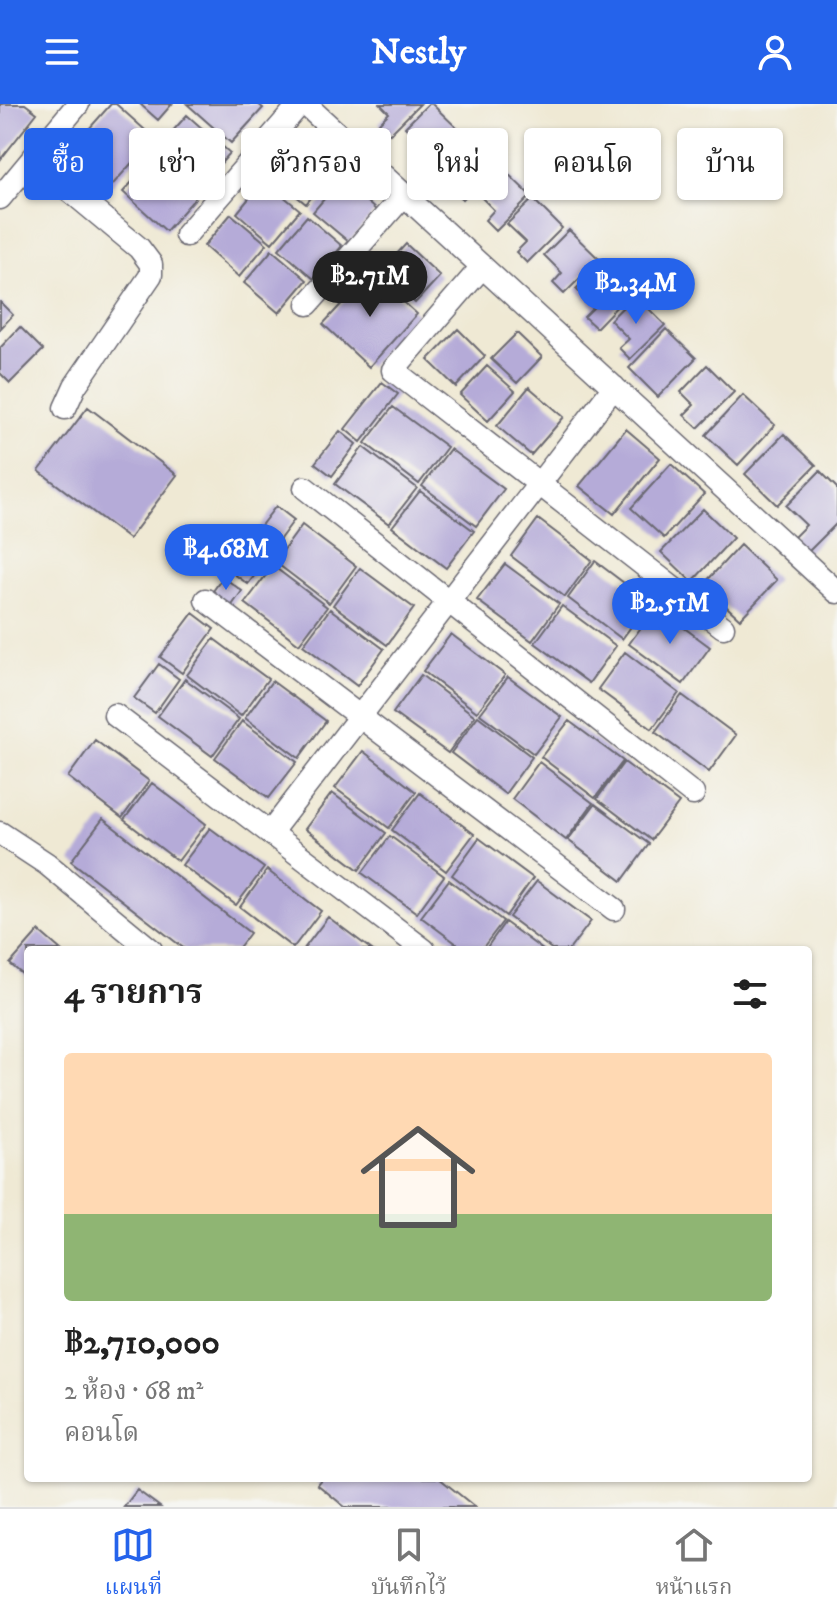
<!DOCTYPE html>
<html lang="th">
<head>
<meta charset="utf-8">
<style>
	:root { --surface:#fff; --page:#f2f2f2; --text:#222; --muted:#767676; --line:#e0e0e0; --accent:#2563eb }
	body { margin:0; font-family:"IM FELL DW Pica","Noto Serif Thai",serif; background:var(--page); color:var(--text); height:100vh; display:flex; flex-direction:column; font-size:30px; white-space:nowrap }
	* { box-sizing:border-box; margin:0 }
	p { font-size:26px; color:var(--muted) }
	.icon { flex:none; width:44px; height:44px; fill:none; stroke:currentColor; stroke-width:2; stroke-linecap:round; stroke-linejoin:round }
	.map { position:relative; flex:1; overflow:hidden }
	.drawer { position:absolute; left:24px; top:842px; width:788px; height:536px; display:flex; flex-direction:column; background:var(--surface); border-radius:8px; box-shadow:0 2px 6px #0004 }
	.drawer>* { flex:none }
	.top-card { position:absolute; left:24px; top:24px; width:790px; height:72px; display:flex; gap:16px }
	.price { position:absolute; translate:-50% -68px; padding:0 18px; border-radius:28px; background:var(--accent); color:#fff; font-size:26px; line-height:52px; filter:drop-shadow(0 2px 4px #0008) }
	.price::after { content:''; position:absolute; left:50%; top:48px; width:24px; height:18px; margin-left:-12px; background:inherit; clip-path:polygon(0 0,100% 0,50% 100%) }
	.price.on { background:#222; color:#fff }
	ul { padding:0; list-style:none }
	li { display:grid; align-content:center; gap:16px; height:424px; padding:0 40px }
	li span { display:grid; place-items:center; height:248px; border-radius:8px; color:#555 }
	li>.icon { margin-inline-start:auto }
	span .icon { width:144px; height:144px; fill:#fffc; stroke-width:1 }
	li b { font-size:34px }
	h2 { display:flex; justify-content:space-between; align-items:center; height:96px; padding:0 40px; font-size:34px }
	.tag { padding:0 28px; border-radius:8px; background:var(--surface); box-shadow:0 2px 6px #0004; font-size:28px; line-height:72px }
	.tag.on { background:var(--accent); color:#fff }
	header { display:flex; justify-content:space-between; align-items:center; height:104px; padding:0 40px; background:var(--accent); color:#fff; font-size:36px; font-weight:700 }
	.tab-bar { display:flex; justify-content:space-around; align-items:center; height:112px; border-top:2px solid var(--line); background:var(--surface); font-size:22px; color:var(--muted) }
	.tab-bar a { display:grid; justify-items:center; gap:4px }
	.tab-bar .on { color:var(--accent) }
	.map>svg:first-child { display:block }
</style>
</head>
<body>
<header><svg class="icon" aria-label="menu" viewBox="0 0 24 24"><path d="M4 6h16M4 12h16M4 18h16"/></svg>Nestly<svg class="icon" aria-label="person" viewBox="0 0 24 24"><circle cx="12" cy="8" r="4"/><path d="M4 21q1-7 8-7t8 7"/></svg></header>
<div class="map">
<svg width="837" height="1403" viewBox="0 0 837 1403">
	<rect width="100%" height="100%" fill="#f6f6f2"/>
	<filter id="ink" filterUnits="userSpaceOnUse"><feTurbulence type="fractalNoise" baseFrequency=".0125" numOctaves="2"/><feDisplacementMap in="SourceGraphic" scale="16" xChannelSelector="R" yChannelSelector="G"/><feConvolveMatrix kernelMatrix="1 2 1 2 8 2 1 2 1" color-interpolation-filters="sRGB"/></filter>
	<filter id="wash" filterUnits="userSpaceOnUse"><feTurbulence type="fractalNoise" baseFrequency=".006" numOctaves="4" result="noise"/><feDisplacementMap in="SourceGraphic" scale="32" xChannelSelector="R" yChannelSelector="G"/><feGaussianBlur stdDeviation="1.8" result="paint"/><feColorMatrix in="noise" values="0 0 0 0 0 0 0 0 0 0 0 0 0 0 0 0 0 1.4 0 .05"/><feComposite in="paint" operator="in"/></filter>
	<g filter="url(#wash)">
		<rect width="100%" height="100%" fill="#efe9d4"/>
		<g id="blocks">
			<path fill="#b5abd8" d="M 0,0 L 25,0 L 37,9 L 0,56 Z
				M 111,0 L 116,0 L 154,34 L 106,88 L 65,52 Z
				M 140,0 L 172,0 L 158,16 Z
				M 187,0 L 258,0 L 263,4 L 231,39 Z
				M 380,0 L 420,0 L 390,30 L 379,19 L 389,9 Z
				M 428,0 L 432,0 L 460,27 L 425,62 L 414,51 L 423,42 L 405,23 Z
				M 187,11 L 230,49 L 199,84 L 156,46 Z
				M 468,31 L 497,60 L 463,95 L 451,84 L 461,75 L 442,56 Z
				M 298,37 L 333,67 L 306,100 L 270,70 Z
				M 154,54 L 197,92 L 166,127 L 123,88 Z
				M 501,63 L 531,92 L 496,127 L 485,116 L 494,106 L 476,88 Z
				M 341,75 L 376,106 L 349,138 L 313,108 Z
				M 264,76 L 300,106 L 272,139 L 237,109 Z
				M 533,95 L 562,124 L 527,159 L 516,148 L 526,138 L 507,120 Z
				M 231,110 L 267,140 L 239,173 L 204,142 Z
				M 307,112 L 342,142 L 314,175 L 279,145 Z
				M 569,126 L 599,155 L 564,190 L 553,179 L 562,169 L 544,151 Z
				M 406,140 L 440,172 L 415,199 L 381,167 Z
				M 272,146 L 307,176 L 279,209 L 244,179 Z
				M 601,160 L 630,189 L 596,224 L 584,213 L 594,203 L 576,185 Z
				M 371,168 L 417,210 L 369,263 L 323,220 Z
				M 635,191 L 665,221 L 630,255 L 619,244 L 629,235 L 610,216 Z
				M 0,198 L 13,211 L 0,225 Z
				M 20,223 L 43,246 L 10,279 L 0,269 L 0,244 Z
				M 458,225 L 485,252 L 456,283 L 428,256 Z
				M 666,225 L 696,254 L 658,293 L 629,264 Z
				M 517,229 L 542,253 L 517,279 L 491,255 Z
				M 707,261 L 734,288 L 698,324 L 684,311 L 694,301 L 681,288 Z
				M 487,262 L 515,287 L 488,317 L 460,291 Z
				M 382,278 L 398,290 L 361,338 L 345,325 Z
				M 529,283 L 564,313 L 531,351 L 497,322 Z
				M 743,291 L 775,321 L 738,361 L 706,331 Z
				M 88,303 L 177,371 L 129,435 L 39,367 Z
				M 393,303 L 447,343 L 419,380 L 365,339 Z
				M 626,325 L 660,354 L 614,410 L 579,382 Z
				M 340,327 L 356,340 L 332,372 L 315,359 Z
				M 784,330 L 816,361 L 777,401 L 745,370 Z
				M 363,343 L 417,384 L 389,420 L 335,380 Z
				M 450,345 L 504,385 L 476,422 L 422,382 Z
				M 671,360 L 704,390 L 664,434 L 631,404 Z
				M 820,367 L 837,384 L 837,419 L 807,449 L 792,435 L 806,421 L 786,402 Z
				M 420,387 L 474,427 L 446,464 L 392,423 Z
				M 276,402 L 294,416 L 268,451 L 249,437 Z
				M 703,405 L 733,434 L 692,478 L 661,448 Z
				M 538,415 L 592,456 L 565,493 L 511,452 Z
				M 302,421 L 356,462 L 329,499 L 275,458 Z
				M 246,439 L 267,455 L 248,480 L 227,465 Z
				M 740,441 L 777,476 L 740,515 L 703,481 Z
				M 595,457 L 649,498 L 622,535 L 568,494 Z
				M 505,460 L 559,500 L 532,537 L 477,496 Z
				M 273,462 L 327,503 L 299,540 L 245,499 Z
				M 360,464 L 414,504 L 387,541 L 333,501 Z
				M 223,473 L 242,487 L 230,504 L 211,490 Z
				M 562,502 L 616,542 L 589,579 L 535,539 Z
				M 656,503 L 710,543 L 683,580 L 629,540 Z
				M 330,505 L 384,545 L 357,582 L 303,541 Z
				M 193,509 L 214,525 L 182,569 L 160,553 Z
				M 451,530 L 505,571 L 477,608 L 423,567 Z
				M 214,535 L 268,575 L 241,612 L 187,571 Z
				M 625,548 L 679,589 L 652,625 L 598,585 Z
				M 159,560 L 179,575 L 155,609 L 134,594 Z
				M 421,571 L 475,612 L 448,649 L 393,609 Z
				M 508,573 L 562,613 L 534,650 L 480,610 Z
				M 185,575 L 239,615 L 212,652 L 158,612 Z
				M 272,577 L 326,617 L 299,654 L 245,614 Z
				M 682,591 L 736,631 L 709,668 L 655,628 Z
				M 478,612 L 532,653 L 505,690 L 451,649 Z
				M 242,617 L 297,658 L 269,694 L 215,654 Z
				M 569,617 L 623,657 L 595,694 L 541,653 Z
				M 95,636 L 149,677 L 122,714 L 68,673 Z
				M 363,647 L 416,688 L 389,724 L 335,684 Z
				M 539,658 L 593,699 L 566,736 L 512,695 Z
				M 624,658 L 679,699 L 651,736 L 597,695 Z
				M 152,679 L 206,720 L 178,757 L 124,716 Z
				M 332,689 L 386,729 L 359,766 L 305,725 Z
				M 420,689 L 474,730 L 446,767 L 392,726 Z
				M 595,700 L 649,740 L 622,777 L 568,736 Z
				M 103,715 L 250,829 L 237,846 L 186,846 L 71,757 Z
				M 210,724 L 264,764 L 236,801 L 182,761 Z
				M 390,732 L 444,772 L 417,809 L 362,769 Z
				M 479,734 L 533,774 L 506,812 L 452,771 Z
				M 267,766 L 321,807 L 293,844 L 240,803 Z
				M 449,776 L 503,817 L 481,846 L 465,846 L 421,813 Z
				M 537,777 L 591,817 L 569,846 L 553,846 L 509,813 Z
				M 328,813 L 372,846 L 303,846 Z
				M 505,818 L 543,846 L 485,846 Z
				M 39,827 L 61,846 L 28,846 L 28,875 L 10,860 Z
				M 322,1374 L 439,1374 L 475,1403 L 345,1403 L 317,1380 Z
				M 137,1386 L 160,1403 L 124,1403 Z"/>
		</g>
	</g>
	<g filter="url(#ink)">
		<use href="#blocks" fill-opacity="0" stroke="#6a6871" stroke-width="2"/>
		<g fill="none" stroke-linecap="round" stroke-linejoin="round">
			<defs>
				<path id="minor" d="M 305,0 L 837,488
					M 33,56 L 139,144 L 151,160 L 151,171 L 75,282 L 65,304
					M 0,94 L 78,0
					M 186,131 L 300,0
					M 482,163 L 393,266 L 723,523
					M 308,200 L 404,91
					M 305,384 L 693,690
					M 206,496 L 614,805
					M 115,611 L 424,846
					M 0,729 L 47,760 L 151,846
					M 270,729 L 614,283"/>
			</defs>
			<use href="#minor" stroke="#6a6871" stroke-width="25"/>
			<use href="#minor" stroke="#fff" stroke-width="22"/>
		</g>
	</g>
</svg>
<b class="price on" style="left:370px;top:215px">฿2.71M</b>
<b class="price" style="left:636px;top:222px">฿2.34M</b>
<b class="price" style="left:226px;top:488px">฿4.68M</b>
<b class="price" style="left:670px;top:542px">฿2.51M</b>
<div class="top-card">
<a class="tag on">ซื้อ</a>
<a class="tag">เช่า</a>
<a class="tag">ตัวกรอง</a>
<a class="tag">ใหม่</a>
<a class="tag">คอนโด</a>
<a class="tag">บ้าน</a>
</div>
<section class="drawer">
<h2>4 รายการ<svg class="icon" aria-label="filters" viewBox="0 0 24 24"><path d="M4 7h16M4 17h16"/><circle cx="9" cy="7" r="2"/><circle cx="15" cy="17" r="2"/></svg></h2>
<ul>
<li><span style="background:linear-gradient(#ffd9b3 65%,#8fb573 0)"><svg class="icon" aria-label="home" viewBox="0 0 24 24"><path d="M3 11l9-7 9 7M6 9v11h12V9"/></svg></span><div><b>฿2,710,000</b><p>2 ห้อง · 68 m²</p><p>คอนโด</p></div></li>
</ul>
</section>
</div>
<nav class="tab-bar">
<a class="on"><svg class="icon" aria-label="map" viewBox="0 0 24 24"><path d="M3 6l6-2 6 2 6-2v14l-6 2-6-2-6 2zM9 4v14M15 6v14"/></svg>แผนที่</a>
<a><svg class="icon" aria-label="saved" viewBox="0 0 24 24"><path d="M7 4h10v16l-5-4-5 4z"/></svg>บันทึกไว้</a>
<a><svg class="icon" aria-label="home" viewBox="0 0 24 24"><path d="M3 11l9-7 9 7M6 9v11h12V9"/></svg>หน้าแรก</a>
</nav>
</body>
</html>
